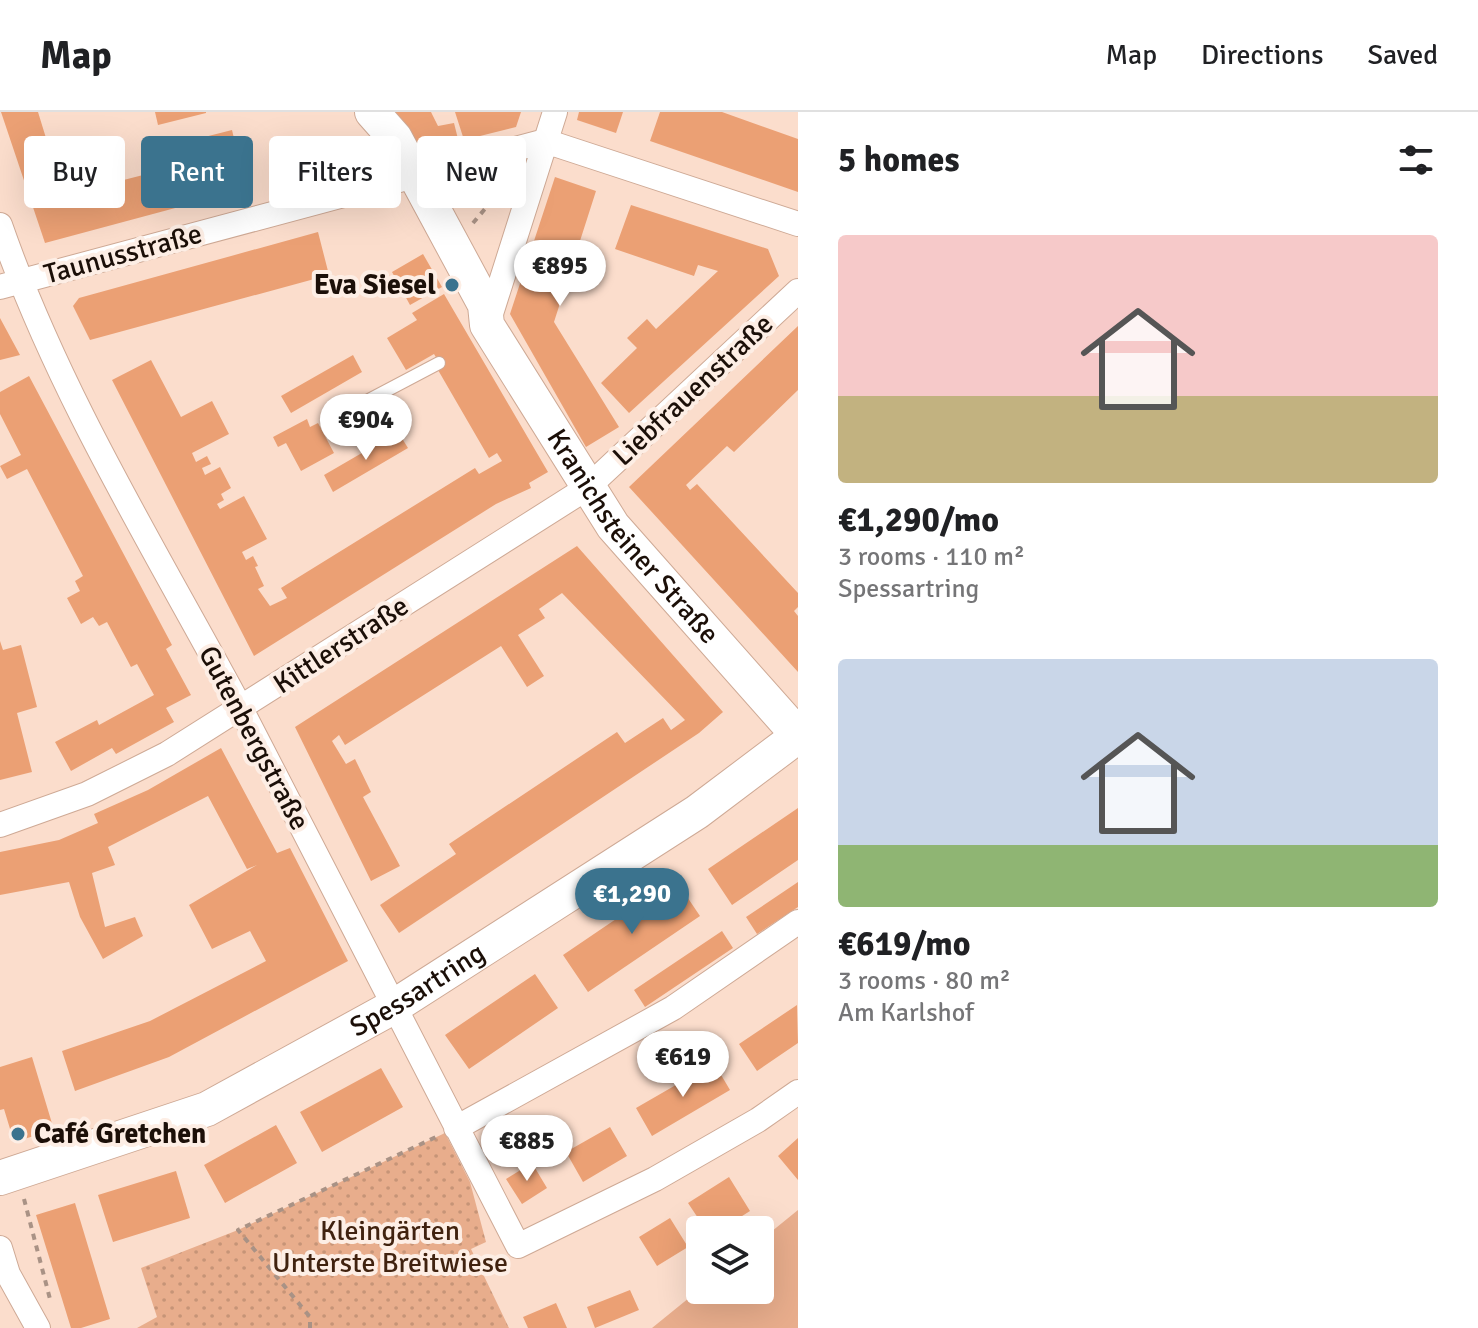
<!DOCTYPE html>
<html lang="en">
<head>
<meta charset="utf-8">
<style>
	:root { --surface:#fff; --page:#f6f6f6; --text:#202124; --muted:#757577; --line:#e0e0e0; --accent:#3b738e }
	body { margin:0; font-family:Signika,sans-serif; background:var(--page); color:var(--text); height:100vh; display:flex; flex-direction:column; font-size:30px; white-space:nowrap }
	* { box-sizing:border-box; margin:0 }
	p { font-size:26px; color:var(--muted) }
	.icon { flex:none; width:44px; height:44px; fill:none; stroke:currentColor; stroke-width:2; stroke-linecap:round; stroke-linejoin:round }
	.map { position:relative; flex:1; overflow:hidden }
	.sheet { display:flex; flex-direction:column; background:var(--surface); width:680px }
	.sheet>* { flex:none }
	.guide { position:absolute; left:24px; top:24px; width:654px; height:72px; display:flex; gap:16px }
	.tools { position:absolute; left:686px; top:1104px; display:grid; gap:16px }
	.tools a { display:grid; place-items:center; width:88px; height:88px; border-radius:8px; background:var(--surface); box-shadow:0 8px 32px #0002; font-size:40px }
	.price { position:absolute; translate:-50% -68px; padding:0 18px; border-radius:28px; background:#fff; color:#222; font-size:26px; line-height:52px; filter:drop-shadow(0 2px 4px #0008) }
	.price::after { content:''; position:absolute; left:50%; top:48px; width:24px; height:18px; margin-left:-12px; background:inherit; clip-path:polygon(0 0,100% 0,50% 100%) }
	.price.current { background:var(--accent); color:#fff }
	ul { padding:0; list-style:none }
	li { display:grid; align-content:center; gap:16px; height:424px; padding:0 40px }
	li span { display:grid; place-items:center; height:248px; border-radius:8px; color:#555 }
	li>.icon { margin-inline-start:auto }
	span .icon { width:144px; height:144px; fill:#fffc; stroke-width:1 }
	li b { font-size:34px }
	h2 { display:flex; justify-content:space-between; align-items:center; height:96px; padding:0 40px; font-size:34px }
	.pill { padding:0 28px; border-radius:8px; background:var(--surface); box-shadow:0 8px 32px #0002; font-size:28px; line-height:72px }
	.pill.current { background:var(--accent); color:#fff }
	header { display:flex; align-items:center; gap:48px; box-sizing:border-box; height:112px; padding:0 40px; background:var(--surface); border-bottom:2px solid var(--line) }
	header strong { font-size:38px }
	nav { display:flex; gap:44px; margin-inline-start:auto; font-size:28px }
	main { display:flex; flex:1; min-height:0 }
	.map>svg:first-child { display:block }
</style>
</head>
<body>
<header>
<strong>Map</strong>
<nav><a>Map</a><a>Directions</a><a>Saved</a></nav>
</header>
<main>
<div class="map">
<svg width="798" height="1216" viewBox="0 0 798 1216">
	<defs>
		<pattern id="garden-dots" width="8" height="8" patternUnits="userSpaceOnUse" patternTransform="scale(2)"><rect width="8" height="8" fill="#e8ad8c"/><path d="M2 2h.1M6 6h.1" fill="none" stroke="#c69477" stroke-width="1.8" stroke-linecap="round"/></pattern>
	</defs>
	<rect width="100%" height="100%" fill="#fbddcc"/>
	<path fill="#e8ad8c" d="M 798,1098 L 798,1216 L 652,1216 L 700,1177 L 760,1178 L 760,1129 Z"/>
	<path fill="url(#garden-dots)" d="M 445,1021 L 470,1070 L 486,1130 L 471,1137 L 509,1216 L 137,1216 L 157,1205 L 141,1156 L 238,1118 Z"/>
	<path fill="#eba074" d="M 1,0 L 38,0 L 58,65 L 55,66 L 61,84 L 190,51 L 185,30 L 232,18 L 246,77 L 45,131 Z
		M 155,0 L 206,0 L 206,1 L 158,13 Z
		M 392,0 L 431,0 L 438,14 L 454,11 L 461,39 L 432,48 L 422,46 Z
		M 455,0 L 521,0 L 516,15 L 464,28 Z
		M 579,0 L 623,0 L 616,21 L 577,8 Z
		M 660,0 L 722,0 L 798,27 L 798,80 L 650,29 Z
		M 555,65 L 596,79 L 554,210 L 619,315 L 586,335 L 510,202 Z
		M 631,93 L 768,137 L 779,164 L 629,301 L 601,271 L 637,236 L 627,226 L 647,207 L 656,217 L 718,159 L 698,153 L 694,164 L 615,137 Z
		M 318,120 L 329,163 L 90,228 L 73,194 L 79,186 Z
		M 423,142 L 442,175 L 410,193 L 392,160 Z
		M 444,182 L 548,360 L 529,371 L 531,376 L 496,392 L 254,544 L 112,268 L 151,248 L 181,305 L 212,289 L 229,322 L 192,341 L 196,350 L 207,344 L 211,352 L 202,356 L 205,363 L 220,355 L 231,376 L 221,382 L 224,388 L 217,392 L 220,397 L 244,384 L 267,427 L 242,440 L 246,448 L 253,444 L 258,454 L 255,455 L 264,474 L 258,477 L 270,494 L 287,486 L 281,476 L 475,356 L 479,362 L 502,349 L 497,341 L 489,346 L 438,258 L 442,255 L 434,242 L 406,258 L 387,226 L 417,208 L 412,201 Z
		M 0,206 L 20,243 L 0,248 Z
		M 798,214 L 798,278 L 734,340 L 727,334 L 686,373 L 690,378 L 697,372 L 798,481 L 798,495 L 794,499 L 798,504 L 798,560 L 629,375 Z
		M 353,243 L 362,260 L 291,301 L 281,284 Z
		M 29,264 L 172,533 L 166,537 L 191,583 L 166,596 L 174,610 L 116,642 L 112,636 L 71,659 L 55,630 L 97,608 L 99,613 L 154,583 L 137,552 L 131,555 L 107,510 L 99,514 L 93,505 L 81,512 L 67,486 L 80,479 L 75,469 L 83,464 L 27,357 L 7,367 L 0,354 L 21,343 L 0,302 L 0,280 Z
		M 307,307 L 310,315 L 318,311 L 334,341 L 301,359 L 286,331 L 278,335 L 273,325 Z
		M 398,320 L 408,336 L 333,380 L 324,363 Z
		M 577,434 L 723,600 L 699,621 L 399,821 L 380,793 L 456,742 L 449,732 L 617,620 L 625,631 L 663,606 L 671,618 L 685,608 L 562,481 L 539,497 L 545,506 L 518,523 L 544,564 L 527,575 L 501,534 L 345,633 L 339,623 L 332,629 L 346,652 L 355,647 L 371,680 L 363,685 L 400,754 L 371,769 L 295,615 Z
		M 0,529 L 3,538 L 21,533 L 37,595 L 17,601 L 32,660 L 0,668 Z
		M 221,636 L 277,741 L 290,736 L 348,849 L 169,945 L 75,979 L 62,939 L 150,909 L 266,849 L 250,819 L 212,837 L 189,793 L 257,753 L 247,757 L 208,684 L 108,735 L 115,753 L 92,761 L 105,815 L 135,805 L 143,824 L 103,847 L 80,805 L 69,770 L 0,783 L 0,740 L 59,728 L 98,711 L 94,702 L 148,678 Z
		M 798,696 L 798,748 L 732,793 L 708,757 Z
		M 675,767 L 700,804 L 588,880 L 563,843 Z
		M 798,770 L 798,795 L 757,822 L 746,805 Z
		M 722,819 L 733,836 L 645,895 L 634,878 Z
		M 535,862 L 558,896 L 469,957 L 445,923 Z
		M 797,893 L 798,931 L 757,959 L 739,932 Z
		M 32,945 L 54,1018 L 14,1030 L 4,997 L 0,998 L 0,955 Z
		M 714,951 L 730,978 L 652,1024 L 636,996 Z
		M 381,956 L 403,995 L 322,1040 L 300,1000 Z
		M 276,1013 L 297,1051 L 225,1091 L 204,1053 Z
		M 610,1015 L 627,1044 L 583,1070 L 566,1040 Z
		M 798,1026 L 798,1068 L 778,1044 Z
		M 532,1051 L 547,1076 L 522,1092 L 506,1067 Z
		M 176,1059 L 190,1106 L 113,1130 L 98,1083 Z
		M 729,1065 L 750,1099 L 720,1118 L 706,1118 L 688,1091 Z
		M 75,1091 L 110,1207 L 81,1216 L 71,1216 L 36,1103 Z
		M 670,1106 L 688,1135 L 657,1154 L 639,1125 Z
		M 630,1178 L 639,1198 L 595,1216 L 587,1195 Z
		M 556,1191 L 567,1216 L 528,1216 L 523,1205 Z"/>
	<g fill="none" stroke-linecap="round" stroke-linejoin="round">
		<defs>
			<path id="service" d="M 327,310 L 439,251"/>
			<path id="minor" d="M 0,113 C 59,283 155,437 240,595 C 334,774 424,955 518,1134 L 655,1067 L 758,1008 L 798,980
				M 0,175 L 545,29 L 798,112
				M 488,211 L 555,0
				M 0,713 L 87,682 L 167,642 L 587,376 L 798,179
				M 456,1016 L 673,896 L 798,810
				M 0,1136 L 8,1162 L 38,1216"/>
			<g id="secondary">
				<path id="s1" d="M 372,0 L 395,26 L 485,193 L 487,213 L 613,414 L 798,623"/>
				<path id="s2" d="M 0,1066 L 207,997 L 393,895 L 697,700 L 798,624"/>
			</g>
		</defs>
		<use href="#service" stroke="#cea995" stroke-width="14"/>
		<use href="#minor" stroke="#cea995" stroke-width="26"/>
		<use href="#secondary" stroke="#cea995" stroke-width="36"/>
		<path stroke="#a99285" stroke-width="4" stroke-dasharray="6 6" stroke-linecap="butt" d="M 473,111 L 506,72
			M 24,1087 L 50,1187
			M 310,1216 L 310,1205 L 238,1118 L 436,1025"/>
		<use href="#service" stroke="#fff" stroke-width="12"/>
		<use href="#minor" stroke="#fff" stroke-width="24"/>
		<use href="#secondary" stroke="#fff" stroke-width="34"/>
	</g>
	<g fill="#3b738e" stroke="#fdeee5" stroke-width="3">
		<circle cx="452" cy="173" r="8"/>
		<circle cx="18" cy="1022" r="8"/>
	</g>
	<g text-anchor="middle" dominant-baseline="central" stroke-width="8" stroke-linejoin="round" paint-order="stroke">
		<g font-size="28" fill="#1b0f08" stroke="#fdeee5">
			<text transform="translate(123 142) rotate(-15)">Taunusstraße</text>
			<text transform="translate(693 278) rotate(-43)">Liebfrauenstraße</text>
			<text stroke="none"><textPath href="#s1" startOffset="502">Kranichsteiner Straße</textPath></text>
			<text transform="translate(341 533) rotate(-33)">Kittlerstraße</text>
			<text transform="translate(254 626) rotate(62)">Gutenbergstraße</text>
			<text stroke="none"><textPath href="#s2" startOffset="460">Spessartring</textPath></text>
		</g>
		<g font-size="28" font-weight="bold" fill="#1b0f08" stroke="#fdeee5" text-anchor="end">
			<text x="436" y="173">Eva Siesel</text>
			<text x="34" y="1022" text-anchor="start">Café Gretchen</text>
		</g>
		<g font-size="28" fill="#40220f" stroke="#fdeee5">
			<text x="390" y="1119">Kleingärten<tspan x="390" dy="32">Unterste Breitwiese</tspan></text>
		</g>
	</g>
</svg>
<div class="tools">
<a><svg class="icon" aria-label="layers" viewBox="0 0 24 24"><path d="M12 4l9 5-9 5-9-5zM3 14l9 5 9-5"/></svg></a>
</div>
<b class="price" style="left:560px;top:196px">€895</b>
<b class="price" style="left:366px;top:350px">€904</b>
<b class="price current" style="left:632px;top:824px">€1,290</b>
<b class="price" style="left:683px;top:987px">€619</b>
<b class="price" style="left:527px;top:1071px">€885</b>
<div class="guide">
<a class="pill">Buy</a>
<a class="pill current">Rent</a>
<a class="pill">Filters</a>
<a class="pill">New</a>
</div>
</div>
<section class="sheet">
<h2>5 homes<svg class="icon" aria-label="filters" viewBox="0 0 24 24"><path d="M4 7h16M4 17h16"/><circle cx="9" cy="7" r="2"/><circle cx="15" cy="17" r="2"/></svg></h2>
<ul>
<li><span style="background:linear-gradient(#f6c9c9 65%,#c2b280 0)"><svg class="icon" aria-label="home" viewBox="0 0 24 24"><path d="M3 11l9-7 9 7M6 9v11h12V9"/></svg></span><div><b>€1,290/mo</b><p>3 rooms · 110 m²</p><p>Spessartring</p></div></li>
<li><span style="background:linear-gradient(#c9d6e8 75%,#8fb573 0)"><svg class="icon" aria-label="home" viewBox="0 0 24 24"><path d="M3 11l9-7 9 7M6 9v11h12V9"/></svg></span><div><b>€619/mo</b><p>3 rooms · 80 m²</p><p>Am Karlshof</p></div></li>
</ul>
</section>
</main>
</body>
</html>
